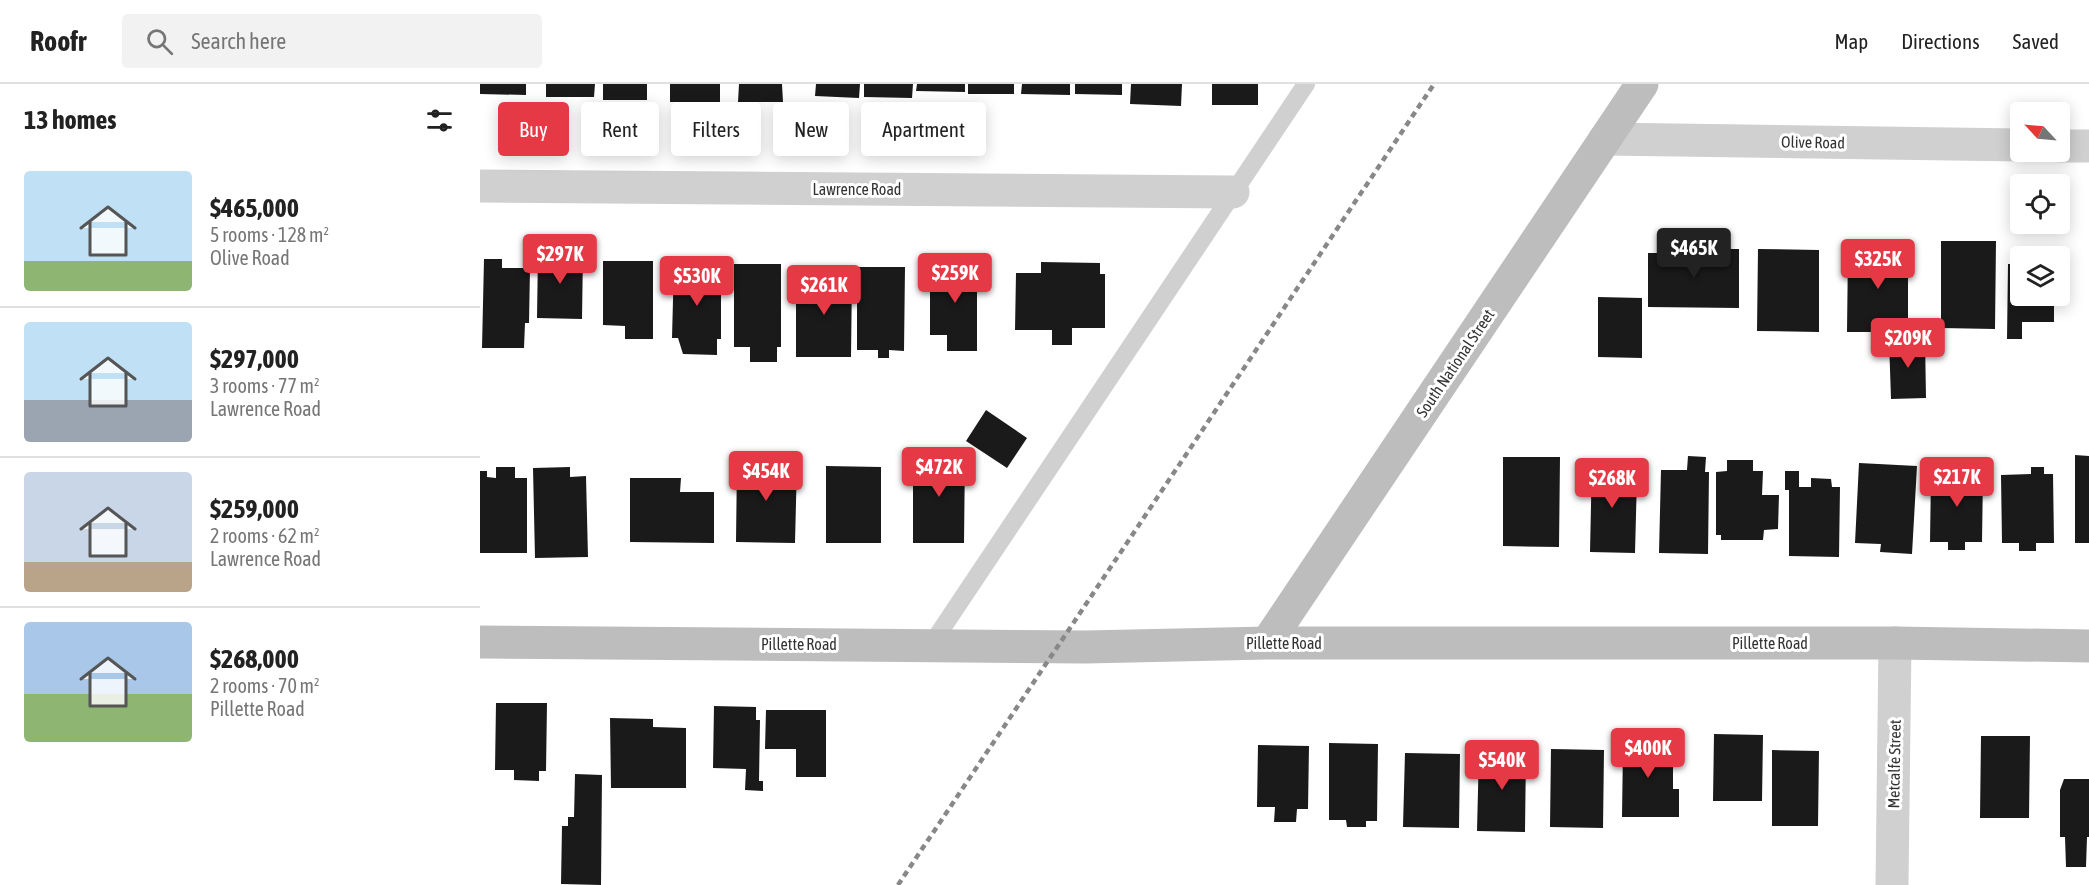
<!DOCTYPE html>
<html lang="en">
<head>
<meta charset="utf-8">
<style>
	:root { --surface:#fff; --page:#f2f2f2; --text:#222; --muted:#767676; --line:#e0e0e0; --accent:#e63946 }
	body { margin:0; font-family:"Asap Condensed",sans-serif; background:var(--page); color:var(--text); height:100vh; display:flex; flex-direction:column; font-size:22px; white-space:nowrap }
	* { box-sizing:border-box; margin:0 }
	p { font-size:20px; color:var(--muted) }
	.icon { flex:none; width:33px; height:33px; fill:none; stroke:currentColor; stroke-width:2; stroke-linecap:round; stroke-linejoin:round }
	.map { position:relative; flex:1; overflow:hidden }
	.side { display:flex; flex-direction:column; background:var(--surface); width:480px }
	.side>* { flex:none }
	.hud { position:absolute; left:18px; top:18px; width:570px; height:54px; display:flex; gap:12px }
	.needle { width:39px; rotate:296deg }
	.buttons { position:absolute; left:1530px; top:18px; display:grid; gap:12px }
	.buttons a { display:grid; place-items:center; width:60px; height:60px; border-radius:6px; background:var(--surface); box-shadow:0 3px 15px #0003; font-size:30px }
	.price { position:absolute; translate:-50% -51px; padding:0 14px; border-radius:6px; background:var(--accent); color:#fff; font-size:20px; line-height:39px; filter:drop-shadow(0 2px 3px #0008) }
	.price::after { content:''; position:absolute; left:50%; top:36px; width:18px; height:14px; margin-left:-9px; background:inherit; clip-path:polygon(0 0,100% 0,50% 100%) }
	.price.on { background:#222; color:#fff }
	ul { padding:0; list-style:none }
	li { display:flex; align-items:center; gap:18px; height:150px; padding:0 24px }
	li+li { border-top:2px solid var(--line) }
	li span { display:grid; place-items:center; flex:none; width:168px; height:120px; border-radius:6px; color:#555 }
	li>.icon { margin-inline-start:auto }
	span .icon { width:72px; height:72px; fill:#fffc; stroke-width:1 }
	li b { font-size:26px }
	h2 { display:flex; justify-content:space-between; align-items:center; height:72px; padding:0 24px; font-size:26px }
	.tag { padding:0 21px; border-radius:6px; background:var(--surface); box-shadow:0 3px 15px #0003; font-size:21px; line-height:54px }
	.tag.on { background:var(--accent); color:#fff }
	header { display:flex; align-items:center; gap:36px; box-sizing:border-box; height:84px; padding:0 30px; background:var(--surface); border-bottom:2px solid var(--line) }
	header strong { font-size:28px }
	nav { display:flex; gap:33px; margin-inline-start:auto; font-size:21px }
	.search { width:420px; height:54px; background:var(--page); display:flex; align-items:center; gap:15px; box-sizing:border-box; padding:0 21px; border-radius:6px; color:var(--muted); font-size:22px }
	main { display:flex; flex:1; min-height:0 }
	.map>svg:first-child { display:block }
</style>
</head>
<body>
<header>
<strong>Roofr</strong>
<div class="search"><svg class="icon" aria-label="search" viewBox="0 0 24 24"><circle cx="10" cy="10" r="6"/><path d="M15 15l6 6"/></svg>Search here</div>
<nav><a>Map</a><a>Directions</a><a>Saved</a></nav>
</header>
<main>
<section class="side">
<h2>13 homes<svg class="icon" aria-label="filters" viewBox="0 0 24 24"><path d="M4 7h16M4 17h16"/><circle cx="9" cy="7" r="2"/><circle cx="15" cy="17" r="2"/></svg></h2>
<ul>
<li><span style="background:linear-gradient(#bfe0f5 75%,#8fb573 0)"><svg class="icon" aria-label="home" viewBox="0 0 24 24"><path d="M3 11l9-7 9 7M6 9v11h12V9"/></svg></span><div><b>$465,000</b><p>5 rooms · 128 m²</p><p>Olive Road</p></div></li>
<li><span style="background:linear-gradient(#bfe0f5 65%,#9aa5b1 0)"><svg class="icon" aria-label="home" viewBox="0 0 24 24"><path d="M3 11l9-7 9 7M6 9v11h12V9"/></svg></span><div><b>$297,000</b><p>3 rooms · 77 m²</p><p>Lawrence Road</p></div></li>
<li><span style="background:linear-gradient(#c9d6e8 75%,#b9a48a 0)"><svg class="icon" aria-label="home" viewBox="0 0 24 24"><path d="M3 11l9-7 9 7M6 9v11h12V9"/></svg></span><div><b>$259,000</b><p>2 rooms · 62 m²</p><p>Lawrence Road</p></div></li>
<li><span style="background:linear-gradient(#a9c7e8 60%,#8fb573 0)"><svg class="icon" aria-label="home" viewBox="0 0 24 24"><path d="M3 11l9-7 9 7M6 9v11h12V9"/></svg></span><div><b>$268,000</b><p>2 rooms · 70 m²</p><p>Pillette Road</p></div></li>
</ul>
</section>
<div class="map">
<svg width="1609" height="801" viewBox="0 0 1609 801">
	<rect width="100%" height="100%" fill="#fff"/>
	<path fill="#1a1a1a" d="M 0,0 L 46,0 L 46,11 L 0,10 Z
		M 66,0 L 115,0 L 114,13 L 66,13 Z
		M 123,0 L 167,0 L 167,16 L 123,16 Z
		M 190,0 L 240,0 L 240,18 L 190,18 Z
		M 259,0 L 302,0 L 303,18 L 258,18 Z
		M 336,0 L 380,0 L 379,14 L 335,12 Z
		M 384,0 L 433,0 L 432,14 L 384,13 Z
		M 437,0 L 485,0 L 485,8 L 436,7 Z
		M 488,0 L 534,0 L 534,10 L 488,10 Z
		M 542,0 L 590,0 L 590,11 L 541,10 Z
		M 595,0 L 642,0 L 642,11 L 595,10 Z
		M 651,0 L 702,0 L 701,22 L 650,20 Z
		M 732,0 L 778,0 L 778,21 L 732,21 Z
		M 1461,157 L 1516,157 L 1515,245 L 1461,244 Z
		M 1395,160 L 1422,160 L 1428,166 L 1428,248 L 1367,248 L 1368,166 L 1395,167 Z
		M 1208,165 L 1259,165 L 1259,224 L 1168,223 L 1168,169 L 1208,169 Z
		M 1278,165 L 1339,166 L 1339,248 L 1277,247 Z
		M 1541,165 L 1574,165 L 1574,172 L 1541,172 Z
		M 58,168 L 103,168 L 102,235 L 57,234 Z
		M 4,175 L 22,175 L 22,184 L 50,184 L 49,239 L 45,239 L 44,264 L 2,264 Z
		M 123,177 L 173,177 L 173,255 L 145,255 L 145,242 L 123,241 Z
		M 194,178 L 241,178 L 241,255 L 237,255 L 237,271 L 203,270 L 198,254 L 192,254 Z
		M 561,178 L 620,179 L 620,190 L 625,190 L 625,244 L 592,244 L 592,261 L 572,261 L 572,246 L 535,246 L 536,189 L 561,189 Z
		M 450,179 L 497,179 L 497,267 L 467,267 L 467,251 L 450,251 Z
		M 254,180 L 301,180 L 301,263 L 297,263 L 297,278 L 270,278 L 270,263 L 254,263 Z
		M 1528,180 L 1540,180 L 1540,212 L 1574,212 L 1574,238 L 1542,238 L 1542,255 L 1527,255 Z
		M 377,183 L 425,183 L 424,267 L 409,266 L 409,274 L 398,274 L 398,266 L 377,266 Z
		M 316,192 L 372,192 L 371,273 L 316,273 Z
		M 1118,213 L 1162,214 L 1162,274 L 1118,273 Z
		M 1445,255 L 1446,314 L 1411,315 L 1409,256 Z
		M 506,326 L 547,354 L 527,384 L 486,357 Z
		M 433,369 L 485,369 L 484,459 L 433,459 Z
		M 1595,371 L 1609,372 L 1609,459 L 1595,459 Z
		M 1208,372 L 1226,373 L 1225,388 L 1229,388 L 1228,470 L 1179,469 L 1181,386 L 1207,386 Z
		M 1023,373 L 1080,373 L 1079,463 L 1023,462 Z
		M 1112,374 L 1139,375 L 1139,392 L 1157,393 L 1155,469 L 1110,468 Z
		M 1247,376 L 1273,376 L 1273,387 L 1283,387 L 1282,411 L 1299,411 L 1298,445 L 1284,446 L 1283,456 L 1241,456 L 1241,451 L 1236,451 L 1236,388 L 1247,387 Z
		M 257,377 L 317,378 L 315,459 L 256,458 Z
		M 1379,379 L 1437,382 L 1432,470 L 1400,468 L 1401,460 L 1375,459 Z
		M 346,382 L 401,383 L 401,459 L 346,459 Z
		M 1480,382 L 1494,382 L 1494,390 L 1503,390 L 1502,458 L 1485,458 L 1485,466 L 1468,466 L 1468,458 L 1450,458 L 1451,390 L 1480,390 Z
		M 16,383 L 35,383 L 35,394 L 47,394 L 47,469 L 0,469 L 0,387 L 7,387 L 7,393 L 16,394 Z
		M 90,383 L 90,393 L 106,392 L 108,473 L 55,474 L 53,384 Z
		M 1551,383 L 1564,383 L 1564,390 L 1573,390 L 1574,459 L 1556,459 L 1556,467 L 1539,467 L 1539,459 L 1522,459 L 1521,391 L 1551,390 Z
		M 1305,387 L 1319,387 L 1319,403 L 1331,403 L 1331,394 L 1351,395 L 1352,403 L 1360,403 L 1359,473 L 1309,472 L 1309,406 L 1305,406 Z
		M 150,394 L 201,394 L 200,408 L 234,408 L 234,459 L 150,458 Z
		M 16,619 L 67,619 L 66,687 L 59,687 L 59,697 L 34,696 L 34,686 L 15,686 Z
		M 234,622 L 276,623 L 276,636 L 280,636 L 279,697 L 283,697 L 283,707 L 265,706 L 266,685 L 233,684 Z
		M 286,626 L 346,626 L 346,693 L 316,693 L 316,665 L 285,665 Z
		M 130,634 L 173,635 L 173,643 L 206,644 L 206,704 L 131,704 Z
		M 1146,650 L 1175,650 L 1175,663 L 1193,663 L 1193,705 L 1199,705 L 1199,733 L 1142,733 L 1143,663 L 1146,663 Z
		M 1234,650 L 1283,651 L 1282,717 L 1233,717 Z
		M 1501,652 L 1550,652 L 1549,734 L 1500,734 Z
		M 849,659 L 898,660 L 897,737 L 886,737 L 886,743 L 867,743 L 866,736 L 849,736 Z
		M 778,661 L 829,662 L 828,725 L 817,725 L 816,738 L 794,738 L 795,723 L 777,723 Z
		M 1071,665 L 1124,666 L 1123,744 L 1070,743 Z
		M 999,666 L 1046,667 L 1045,748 L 997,747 Z
		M 1292,666 L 1339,667 L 1338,742 L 1292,742 Z
		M 925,669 L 980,670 L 979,744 L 923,743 Z
		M 95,690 L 122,691 L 121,801 L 81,800 L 82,742 L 88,742 L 88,733 L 94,733 Z
		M 1584,695 L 1609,695 L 1609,753 L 1607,753 L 1606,783 L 1586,783 L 1585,753 L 1580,753 L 1580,706 Z"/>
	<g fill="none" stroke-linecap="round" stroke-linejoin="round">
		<path stroke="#d0d0d0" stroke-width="18" d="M 451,561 L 826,0"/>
		<path stroke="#d0d0d0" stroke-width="33" d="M 1125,55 L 1540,61
			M 1580,62 L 1609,62
			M 0,102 L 753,108
			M 1412,801 L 1415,559"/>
		<path stroke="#bdbdbd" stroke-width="33" d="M 0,558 L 606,563 L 787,559 L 1415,559 L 1609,562
			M 787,559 L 1162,0"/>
		<path stroke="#888" stroke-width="4.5" stroke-dasharray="6 4.5" stroke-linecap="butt" d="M 418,801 L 954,0"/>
	</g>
	<g text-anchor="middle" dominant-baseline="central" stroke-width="6" stroke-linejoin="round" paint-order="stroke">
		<g font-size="16" fill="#333" stroke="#fff">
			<text transform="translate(1333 58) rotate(1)">Olive Road</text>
			<text x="377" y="105">Lawrence Road</text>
			<text transform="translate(975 279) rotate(-56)">South National Street</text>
			<text x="804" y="559">Pillette Road</text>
			<text x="1290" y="559">Pillette Road</text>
			<text x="319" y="560">Pillette Road</text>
			<text transform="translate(1414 680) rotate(-89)">Metcalfe Street</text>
		</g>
	</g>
</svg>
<div class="buttons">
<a><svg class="needle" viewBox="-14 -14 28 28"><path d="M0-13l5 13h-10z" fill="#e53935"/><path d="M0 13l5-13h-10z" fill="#767676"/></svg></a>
<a><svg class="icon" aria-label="locate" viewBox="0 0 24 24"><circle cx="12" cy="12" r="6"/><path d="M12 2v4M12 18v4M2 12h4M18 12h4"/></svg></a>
<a><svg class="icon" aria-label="layers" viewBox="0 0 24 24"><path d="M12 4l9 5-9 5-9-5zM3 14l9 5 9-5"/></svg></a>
</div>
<b class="price on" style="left:1214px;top:195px">$465K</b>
<b class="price" style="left:80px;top:201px">$297K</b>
<b class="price" style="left:1398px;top:206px">$325K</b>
<b class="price" style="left:475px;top:220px">$259K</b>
<b class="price" style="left:217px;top:223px">$530K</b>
<b class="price" style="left:344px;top:232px">$261K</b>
<b class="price" style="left:1428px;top:285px">$209K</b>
<b class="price" style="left:459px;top:414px">$472K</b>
<b class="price" style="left:286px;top:418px">$454K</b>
<b class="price" style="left:1477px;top:424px">$217K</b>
<b class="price" style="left:1132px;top:425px">$268K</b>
<b class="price" style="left:1168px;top:695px">$400K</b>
<b class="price" style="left:1022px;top:707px">$540K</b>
<div class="hud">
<a class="tag on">Buy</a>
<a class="tag">Rent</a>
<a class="tag">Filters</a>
<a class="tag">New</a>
<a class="tag">Apartment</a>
</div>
</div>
</main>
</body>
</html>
